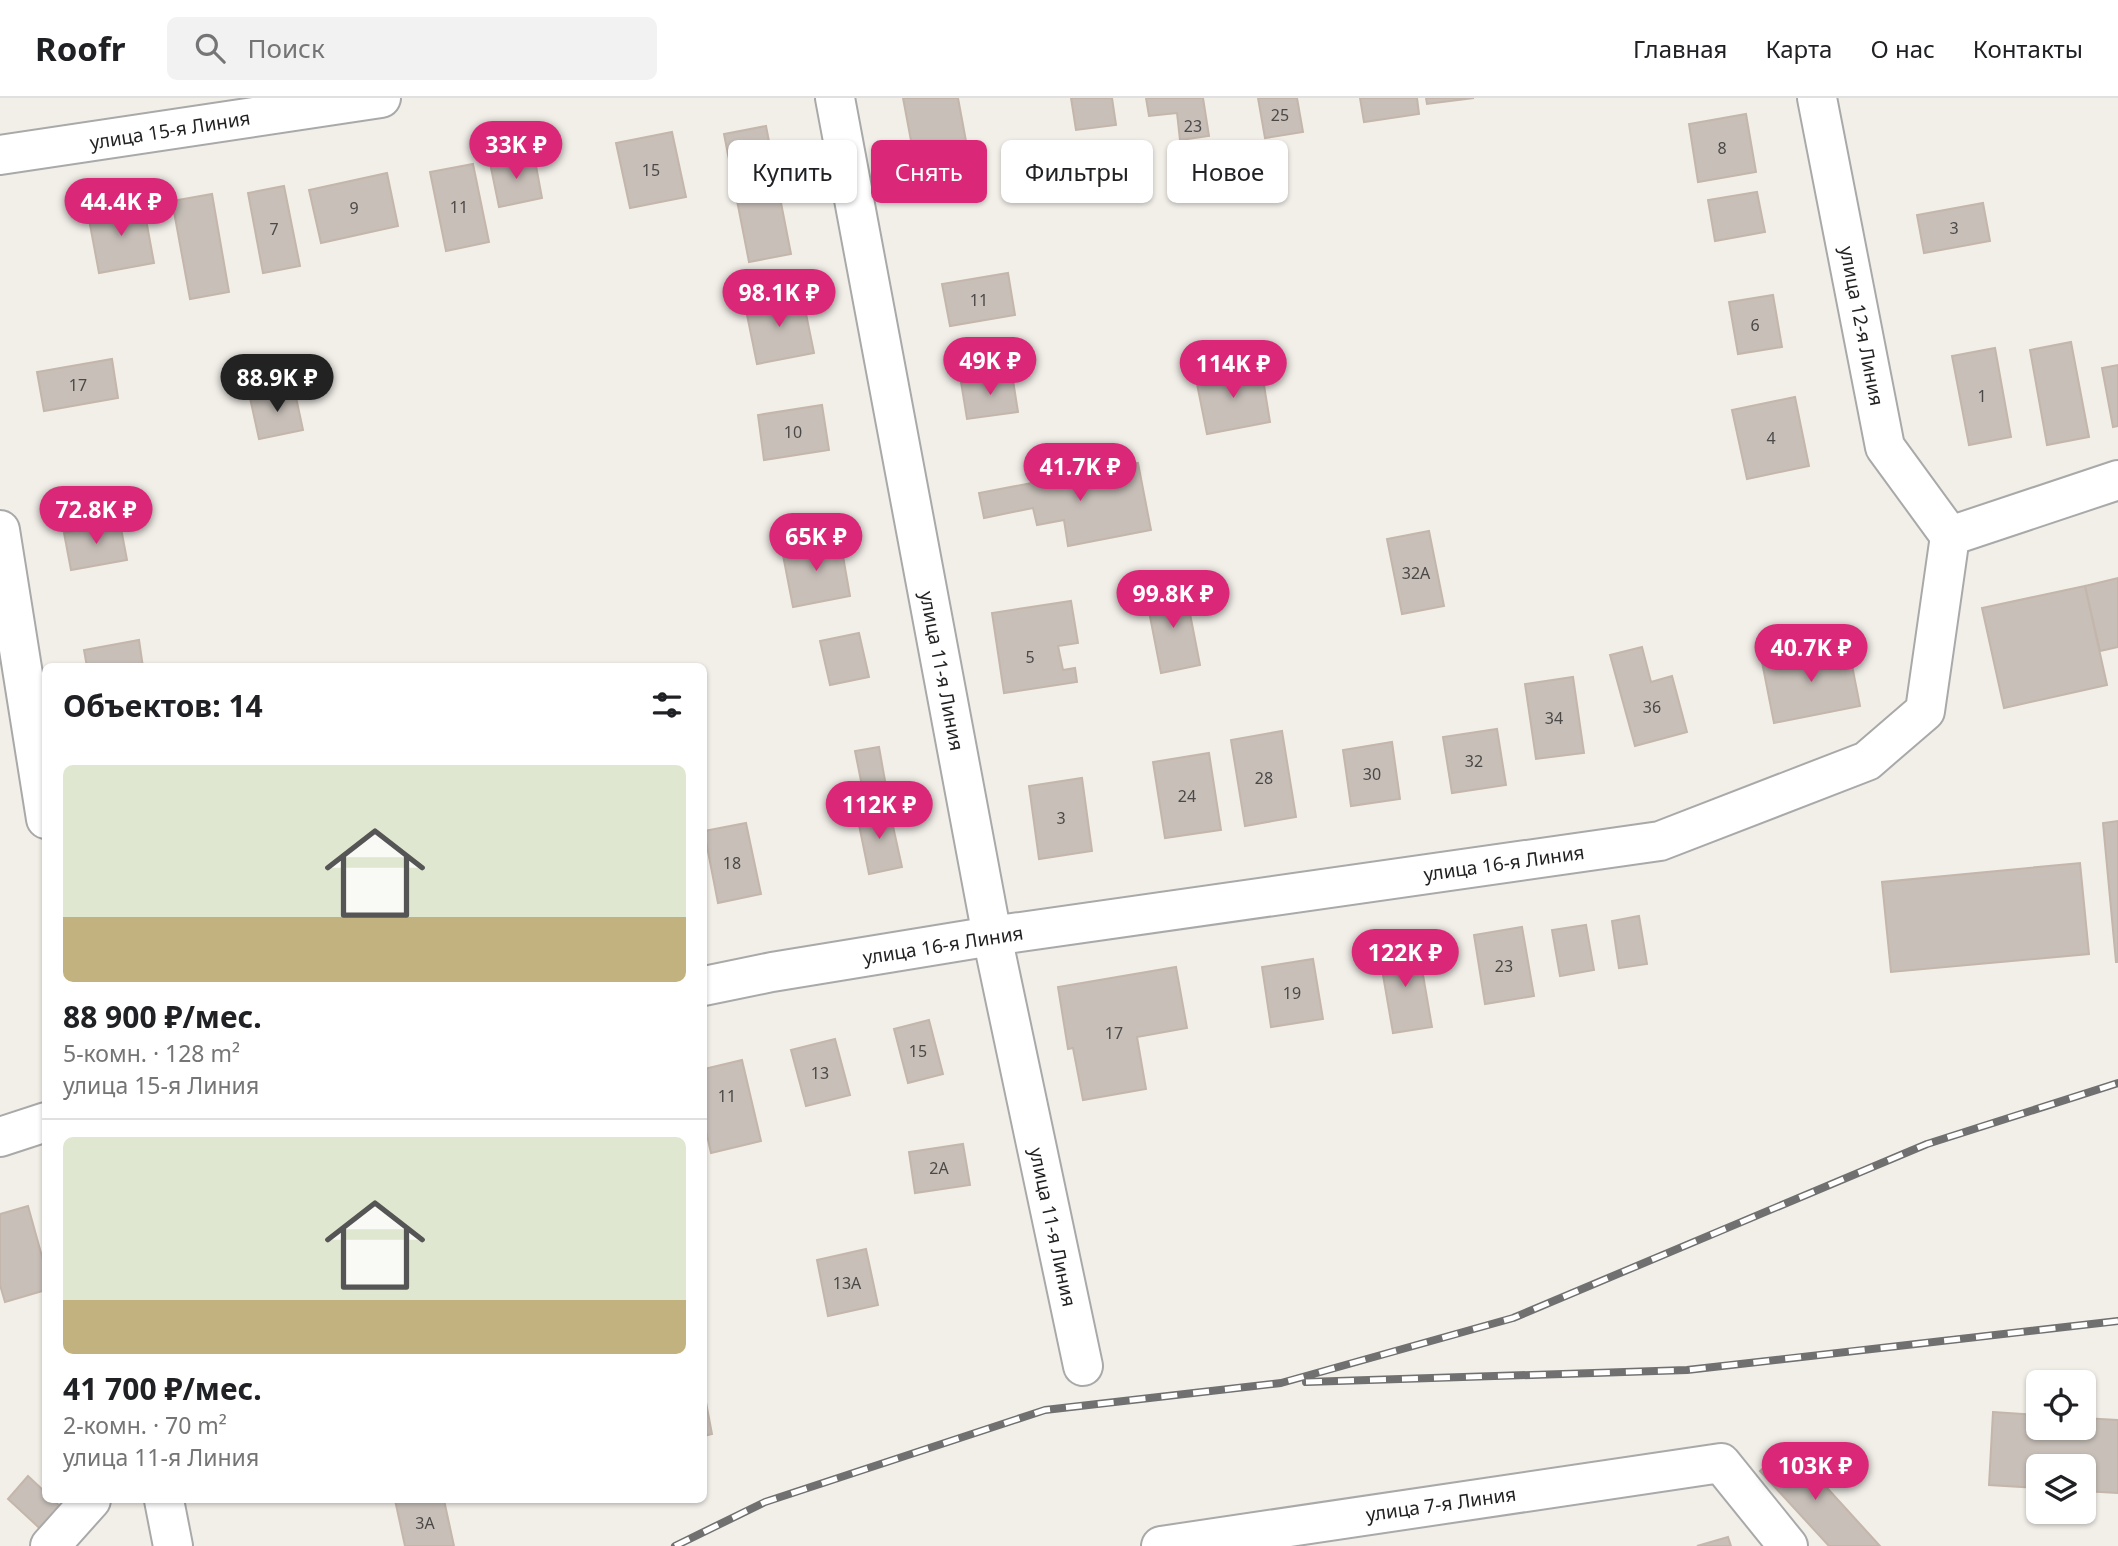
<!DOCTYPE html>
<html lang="ru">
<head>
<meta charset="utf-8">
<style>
	:root { --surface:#fff; --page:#f2f2f2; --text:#202124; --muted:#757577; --line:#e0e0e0; --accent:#db2777 }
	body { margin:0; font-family:"Noto Sans",sans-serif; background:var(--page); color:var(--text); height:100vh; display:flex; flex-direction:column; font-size:26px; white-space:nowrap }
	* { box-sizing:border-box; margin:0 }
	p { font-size:23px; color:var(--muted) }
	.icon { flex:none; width:38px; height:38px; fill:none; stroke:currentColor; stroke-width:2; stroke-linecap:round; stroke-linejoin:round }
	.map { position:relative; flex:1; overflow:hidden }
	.sheet { position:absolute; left:42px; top:565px; width:665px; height:840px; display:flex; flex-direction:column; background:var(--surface); border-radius:10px; box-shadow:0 2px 5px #0004 }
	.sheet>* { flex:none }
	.guide { position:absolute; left:728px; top:42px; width:665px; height:63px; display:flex; gap:14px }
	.tools { position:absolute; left:2026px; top:1272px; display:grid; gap:14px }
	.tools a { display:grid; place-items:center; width:70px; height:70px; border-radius:10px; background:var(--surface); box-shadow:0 2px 5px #0004; font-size:35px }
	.price { position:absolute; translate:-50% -60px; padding:0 16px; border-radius:24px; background:var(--accent); color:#fff; font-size:23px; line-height:46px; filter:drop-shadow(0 2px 4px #0008) }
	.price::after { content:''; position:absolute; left:50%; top:42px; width:21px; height:16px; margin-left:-10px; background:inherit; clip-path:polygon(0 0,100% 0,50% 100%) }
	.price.on { background:#222; color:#fff }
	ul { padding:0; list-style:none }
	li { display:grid; align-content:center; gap:14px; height:371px; padding:0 21px }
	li+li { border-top:2px solid var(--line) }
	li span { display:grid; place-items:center; height:217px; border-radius:10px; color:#555 }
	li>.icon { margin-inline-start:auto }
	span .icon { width:126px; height:126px; fill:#fffc; stroke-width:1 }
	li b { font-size:30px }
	h2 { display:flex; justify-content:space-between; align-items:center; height:84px; padding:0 21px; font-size:30px }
	.pill { padding:0 24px; border-radius:10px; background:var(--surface); box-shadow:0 2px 5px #0004; font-size:24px; line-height:63px }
	.pill.on { background:var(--accent); color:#fff }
	header { display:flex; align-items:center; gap:42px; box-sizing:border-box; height:98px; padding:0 35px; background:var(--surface); border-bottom:2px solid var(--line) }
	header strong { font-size:33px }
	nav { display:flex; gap:38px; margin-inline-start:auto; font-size:24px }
	.search { width:490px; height:63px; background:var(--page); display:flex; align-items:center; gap:18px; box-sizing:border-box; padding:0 24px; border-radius:10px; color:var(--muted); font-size:26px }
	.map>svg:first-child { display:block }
</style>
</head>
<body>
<header>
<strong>Roofr</strong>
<div class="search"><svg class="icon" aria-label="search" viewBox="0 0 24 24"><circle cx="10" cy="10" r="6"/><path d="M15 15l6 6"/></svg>Поиск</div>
<nav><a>Главная</a><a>Карта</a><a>О нас</a><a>Контакты</a></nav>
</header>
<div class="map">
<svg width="2118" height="1448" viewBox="0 0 2118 1448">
	<rect width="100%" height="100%" fill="#f2efe9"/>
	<path fill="#c7bfb8" stroke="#c4b6ab" stroke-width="2" d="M 903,0 L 958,0 L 971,70 L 918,80 Z
		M 1071,0 L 1112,0 L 1116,27 L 1076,32 Z
		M 1146,0 L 1203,0 L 1209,38 L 1180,42 L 1177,15 L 1149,18 Z
		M 1258,0 L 1297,0 L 1303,34 L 1265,40 Z
		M 1360,0 L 1417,0 L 1419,16 L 1364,24 Z
		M 1426,0 L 1474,0 L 1427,6 Z
		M 1746,16 L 1756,74 L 1698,84 L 1689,26 Z
		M 766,28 L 791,156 L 749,164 L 724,36 Z
		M 672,34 L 686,99 L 630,110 L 616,45 Z
		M 534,57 L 542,100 L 499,109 L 490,65 Z
		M 473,66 L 489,144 L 446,153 L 430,74 Z
		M 387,75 L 398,128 L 321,145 L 309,92 Z
		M 284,88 L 300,168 L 263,175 L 248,95 Z
		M 1757,94 L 1765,134 L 1715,143 L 1708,102 Z
		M 212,96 L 229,194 L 190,201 L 172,103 Z
		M 143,105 L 154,165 L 99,175 L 88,116 Z
		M 1983,105 L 1990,143 L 1924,155 L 1917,117 Z
		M 1008,175 L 1015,217 L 950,228 L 942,186 Z
		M 802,196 L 814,255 L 757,266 L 745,207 Z
		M 1773,197 L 1782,249 L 1738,256 L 1729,204 Z
		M 2071,244 L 2089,339 L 2047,347 L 2030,252 Z
		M 1995,250 L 2011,339 L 1969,347 L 1952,258 Z
		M 112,261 L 118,300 L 44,313 L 37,274 Z
		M 2118,267 L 2118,328 L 2113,329 L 2102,270 Z
		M 1261,269 L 1270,324 L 1207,336 L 1196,281 Z
		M 1012,276 L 1018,314 L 967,321 L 961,284 Z
		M 294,290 L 303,332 L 259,341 L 250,300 Z
		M 1795,299 L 1809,368 L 1747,381 L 1732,312 Z
		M 822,307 L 829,352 L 764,362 L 758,317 Z
		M 1138,365 L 1151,432 L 1068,448 L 1064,422 L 1037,427 L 1033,410 L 984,420 L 979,395 Z
		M 120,425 L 127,462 L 71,472 L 64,435 Z
		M 1429,433 L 1444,508 L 1402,516 L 1387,441 Z
		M 840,441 L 850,498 L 793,509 L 782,452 Z
		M 2118,480 L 2118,549 L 2100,553 L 2085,488 Z
		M 2085,488 L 2107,587 L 2004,610 L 1982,510 Z
		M 1185,490 L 1200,567 L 1161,575 L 1146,498 Z
		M 1071,503 L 1078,545 L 1058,548 L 1063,572 L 1075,570 L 1077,584 L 1004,595 L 992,515 Z
		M 859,535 L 869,579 L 830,587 L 820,543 Z
		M 139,542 L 143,569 L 87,569 L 84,552 Z
		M 1848,547 L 1860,608 L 1774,625 L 1762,564 Z
		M 1642,549 L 1651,584 L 1672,578 L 1687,634 L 1635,648 L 1610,557 Z
		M 1573,579 L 1584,655 L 1536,661 L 1525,586 Z
		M 1497,631 L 1506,687 L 1452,695 L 1443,639 Z
		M 1282,633 L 1296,719 L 1245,728 L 1231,642 Z
		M 1392,644 L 1400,701 L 1351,708 L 1343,652 Z
		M 879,649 L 887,694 L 864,698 L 855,653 Z
		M 1209,655 L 1221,732 L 1165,740 L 1153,664 Z
		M 1082,680 L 1092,753 L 1039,761 L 1029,688 Z
		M 889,710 L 902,769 L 869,776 L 857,717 Z
		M 2118,723 L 2118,864 L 2116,864 L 2103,725 Z
		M 746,725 L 761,796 L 718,805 L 704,733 Z
		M 2080,765 L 2089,856 L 1891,874 L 1882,784 Z
		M 1639,818 L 1647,866 L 1619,870 L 1612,823 Z
		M 1586,827 L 1594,872 L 1560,878 L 1552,832 Z
		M 1522,829 L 1534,898 L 1485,906 L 1474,837 Z
		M 1418,848 L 1432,929 L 1393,935 L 1379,854 Z
		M 1313,861 L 1323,921 L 1271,929 L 1262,869 Z
		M 1176,869 L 1187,930 L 1137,939 L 1146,991 L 1083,1002 L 1073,950 L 1068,951 L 1058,889 Z
		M 929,922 L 943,976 L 908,985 L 894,931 Z
		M 835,941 L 850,997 L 806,1008 L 791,952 Z
		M 742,962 L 761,1043 L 711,1055 L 704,1024 L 704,971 Z
		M 963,1046 L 970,1087 L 915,1095 L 909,1054 Z
		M 28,1108 L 46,1173 L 46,1192 L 5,1204 L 0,1187 L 0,1116 Z
		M 866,1151 L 878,1207 L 828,1218 L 817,1162 Z
		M 704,1294 L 712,1336 L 704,1338 Z
		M 1993,1314 L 2039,1317 L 2039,1330 L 2084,1330 L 2084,1320 L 2118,1322 L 2118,1395 L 2084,1393 L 2084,1368 L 2039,1368 L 2039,1390 L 1989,1387 Z
		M 1788,1347 L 1880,1448 L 1829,1448 L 1760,1373 Z
		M 28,1378 L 46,1395 L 46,1402 L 53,1402 L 69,1416 L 48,1438 L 8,1401 Z
		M 395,1402 L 444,1402 L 454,1448 L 405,1448 Z
		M 1728,1439 L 1731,1448 L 1697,1448 Z"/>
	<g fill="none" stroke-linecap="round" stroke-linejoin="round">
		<defs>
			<path id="minor" d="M 835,0 L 992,838 L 1083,1268
				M 1817,0 L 1885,349 L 1950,438
				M 0,57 L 381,0
				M 0,432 L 46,721
				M 704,888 L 772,874 L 992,838 L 1660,743 L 1867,663 L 1925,613 L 1950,438 L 2118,382
				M 0,1039 L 46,1024
				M 164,1402 L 173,1448
				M 50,1448 L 91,1402
				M 1161,1448 L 1721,1365 L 1788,1448"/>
		</defs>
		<use href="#minor" stroke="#a9a9a9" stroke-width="42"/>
		<use href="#minor" stroke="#fff" stroke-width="38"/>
		<defs>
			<path id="rail" d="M 1306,1284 L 1687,1272 L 2118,1223
				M 675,1448 L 765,1404 L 1045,1312 L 1281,1285 L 1513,1220 L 1927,1046 L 2118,985"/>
		</defs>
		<use href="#rail" stroke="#707070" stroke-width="8"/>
		<use href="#rail" stroke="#fff" stroke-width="5" stroke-dasharray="16" stroke-linecap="butt"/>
	</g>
	<g text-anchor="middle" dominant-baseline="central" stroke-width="5" stroke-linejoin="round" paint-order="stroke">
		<g font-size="16" fill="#4b4948">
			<text x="1280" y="17">25</text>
			<text x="1193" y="28">23</text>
			<text x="1722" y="50">8</text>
			<text x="651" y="72">15</text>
			<text x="459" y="109">11</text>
			<text x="354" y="110">9</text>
			<text x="1954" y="130">3</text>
			<text x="274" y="131">7</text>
			<text x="979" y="202">11</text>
			<text x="1755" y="227">6</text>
			<text x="78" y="287">17</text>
			<text x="1982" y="298">1</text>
			<text x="793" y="334">10</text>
			<text x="1771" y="340">4</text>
			<text x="1416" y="475">32А</text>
			<text x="1030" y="559">5</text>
			<text x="1652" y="609">36</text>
			<text x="1554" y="620">34</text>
			<text x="1474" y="663">32</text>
			<text x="1372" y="676">30</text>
			<text x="1264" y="680">28</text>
			<text x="1187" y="698">24</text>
			<text x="1061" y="720">3</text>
			<text x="732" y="765">18</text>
			<text x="1504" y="868">23</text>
			<text x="1292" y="895">19</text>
			<text x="1114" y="935">17</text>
			<text x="918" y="953">15</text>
			<text x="820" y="975">13</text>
			<text x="727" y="998">11</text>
			<text x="939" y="1070">2А</text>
			<text x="847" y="1185">13А</text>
			<text x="425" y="1425">3А</text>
		</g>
		<g font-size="19" fill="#222" stroke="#fff">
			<text transform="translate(170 32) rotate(-9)">улица 15-я Линия</text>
			<text transform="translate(1862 228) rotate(79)">улица 12-я Линия</text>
			<text transform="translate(942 573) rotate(79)">улица 11-я Линия</text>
			<text transform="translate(1504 765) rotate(-8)">улица 16-я Линия</text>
			<text transform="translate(943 847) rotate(-9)">улица 16-я Линия</text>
			<text transform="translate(1053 1129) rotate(78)">улица 11-я Линия</text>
			<text transform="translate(1441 1406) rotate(-8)">улица 7-я Линия</text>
		</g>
	</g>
</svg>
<div class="tools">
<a><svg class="icon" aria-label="locate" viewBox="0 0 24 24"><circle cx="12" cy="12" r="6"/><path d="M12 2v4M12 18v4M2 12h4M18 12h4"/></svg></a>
<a><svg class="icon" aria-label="layers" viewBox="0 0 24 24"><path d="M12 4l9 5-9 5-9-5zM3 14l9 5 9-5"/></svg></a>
</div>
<b class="price" style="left:516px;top:83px">33K ₽</b>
<b class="price" style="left:121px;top:140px">44.4K ₽</b>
<b class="price" style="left:779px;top:231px">98.1K ₽</b>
<b class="price" style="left:990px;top:299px">49K ₽</b>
<b class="price" style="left:1233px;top:302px">114K ₽</b>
<b class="price on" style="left:277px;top:316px">88.9K ₽</b>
<b class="price" style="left:1080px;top:405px">41.7K ₽</b>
<b class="price" style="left:96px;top:448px">72.8K ₽</b>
<b class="price" style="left:816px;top:475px">65K ₽</b>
<b class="price" style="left:1173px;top:532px">99.8K ₽</b>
<b class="price" style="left:1811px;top:586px">40.7K ₽</b>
<b class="price" style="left:879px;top:743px">112K ₽</b>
<b class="price" style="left:1405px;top:891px">122K ₽</b>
<b class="price" style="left:1815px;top:1404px">103K ₽</b>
<div class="guide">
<a class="pill">Купить</a>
<a class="pill on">Снять</a>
<a class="pill">Фильтры</a>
<a class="pill">Новое</a>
</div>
<section class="sheet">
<h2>Объектов: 14<svg class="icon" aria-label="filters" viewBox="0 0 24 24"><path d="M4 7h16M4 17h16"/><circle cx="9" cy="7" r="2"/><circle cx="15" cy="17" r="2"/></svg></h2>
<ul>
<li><span style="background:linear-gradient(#dfe7d0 70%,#c2b280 0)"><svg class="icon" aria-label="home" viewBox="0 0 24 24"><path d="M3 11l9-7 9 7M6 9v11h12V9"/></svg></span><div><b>88 900 ₽/мес.</b><p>5-комн. · 128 m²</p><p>улица 15-я Линия</p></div></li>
<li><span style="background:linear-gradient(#dfe7d0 75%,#c2b280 0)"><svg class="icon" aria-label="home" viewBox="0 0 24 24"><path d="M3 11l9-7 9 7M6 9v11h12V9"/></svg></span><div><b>41 700 ₽/мес.</b><p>2-комн. · 70 m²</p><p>улица 11-я Линия</p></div></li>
</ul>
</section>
</div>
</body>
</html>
